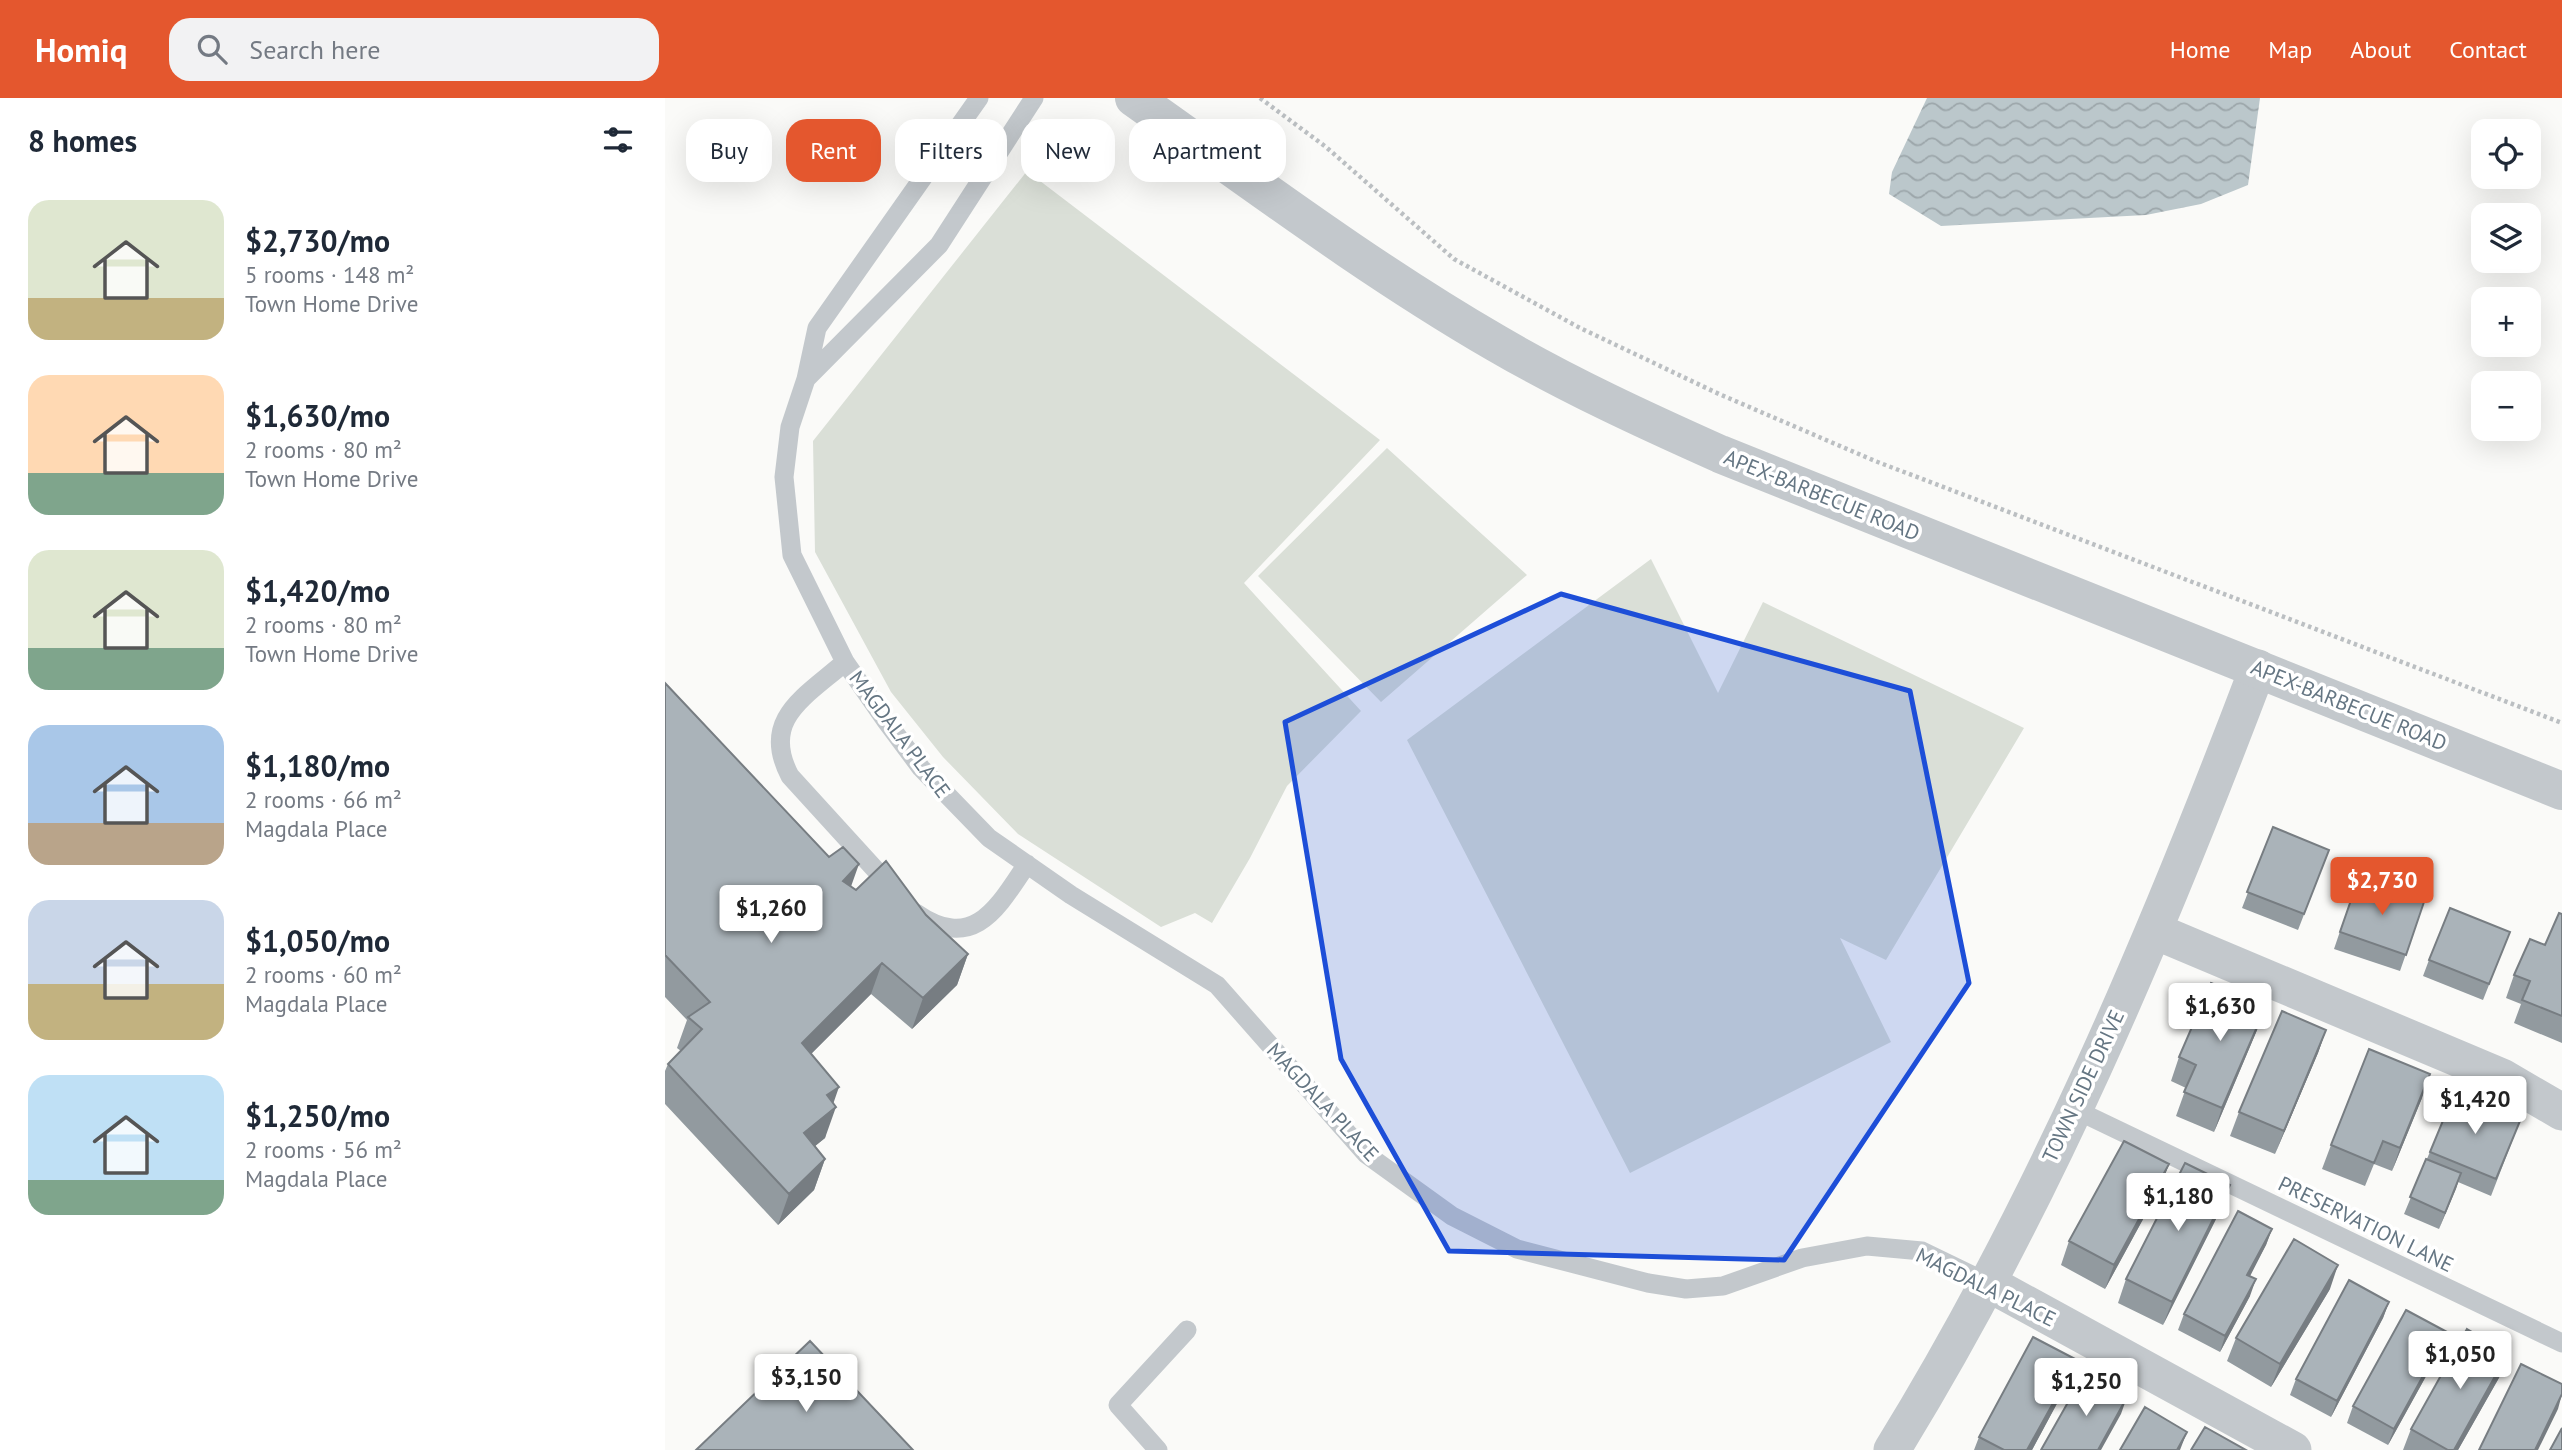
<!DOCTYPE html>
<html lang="en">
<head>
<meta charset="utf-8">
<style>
	:root { --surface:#fff; --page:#f2f2f3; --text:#1f2937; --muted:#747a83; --accent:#e4572e }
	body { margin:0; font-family:"PT Sans",sans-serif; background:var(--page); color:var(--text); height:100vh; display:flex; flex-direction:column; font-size:26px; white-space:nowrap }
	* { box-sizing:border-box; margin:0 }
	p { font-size:23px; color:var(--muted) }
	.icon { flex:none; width:38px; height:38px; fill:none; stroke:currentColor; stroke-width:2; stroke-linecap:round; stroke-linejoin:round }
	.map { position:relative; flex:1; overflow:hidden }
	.drawer { display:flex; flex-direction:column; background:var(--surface); width:665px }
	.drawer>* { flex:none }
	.banner { position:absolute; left:21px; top:21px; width:665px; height:63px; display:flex; gap:14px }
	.tools { position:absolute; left:1806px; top:21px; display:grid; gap:14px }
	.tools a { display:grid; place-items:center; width:70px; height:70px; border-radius:14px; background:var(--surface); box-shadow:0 7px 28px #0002; font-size:35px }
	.price { position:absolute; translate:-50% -60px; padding:0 16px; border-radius:7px; background:#fff; color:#222; font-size:23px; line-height:46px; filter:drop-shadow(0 2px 4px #0008) }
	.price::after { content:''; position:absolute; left:50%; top:42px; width:21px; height:16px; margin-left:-10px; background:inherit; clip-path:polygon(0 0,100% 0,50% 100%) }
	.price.active { background:var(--accent); color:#fff }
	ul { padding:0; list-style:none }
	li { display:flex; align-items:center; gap:21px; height:175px; padding:0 28px }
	li span { display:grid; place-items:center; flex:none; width:196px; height:140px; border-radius:21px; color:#555 }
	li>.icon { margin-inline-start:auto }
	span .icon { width:84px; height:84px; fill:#fffc; stroke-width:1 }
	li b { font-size:30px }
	h2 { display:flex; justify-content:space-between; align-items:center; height:84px; padding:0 28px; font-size:30px }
	.pill { padding:0 24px; border-radius:21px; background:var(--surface); box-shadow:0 7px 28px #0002; font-size:24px; line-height:63px }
	.pill.active { background:var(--accent); color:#fff }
	header { display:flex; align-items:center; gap:42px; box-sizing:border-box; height:98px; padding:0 35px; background:var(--accent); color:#fff }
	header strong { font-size:33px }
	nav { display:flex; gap:38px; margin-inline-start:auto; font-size:24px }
	.search { width:490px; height:63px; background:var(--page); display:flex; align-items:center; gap:18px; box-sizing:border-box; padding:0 24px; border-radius:21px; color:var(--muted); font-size:26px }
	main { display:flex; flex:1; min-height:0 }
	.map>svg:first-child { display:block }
</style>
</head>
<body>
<header>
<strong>Homiq</strong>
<div class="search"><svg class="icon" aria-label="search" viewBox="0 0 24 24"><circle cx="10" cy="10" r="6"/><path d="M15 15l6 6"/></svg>Search here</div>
<nav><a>Home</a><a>Map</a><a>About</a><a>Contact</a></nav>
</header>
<main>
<section class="drawer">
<h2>8 homes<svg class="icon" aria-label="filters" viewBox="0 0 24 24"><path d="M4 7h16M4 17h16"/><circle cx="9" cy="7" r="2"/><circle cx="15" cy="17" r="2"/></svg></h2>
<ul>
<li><span style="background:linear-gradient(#dfe7d0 70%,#c2b280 0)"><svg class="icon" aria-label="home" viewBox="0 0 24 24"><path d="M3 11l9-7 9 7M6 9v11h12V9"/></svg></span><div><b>$2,730/mo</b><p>5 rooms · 148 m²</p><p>Town Home Drive</p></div></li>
<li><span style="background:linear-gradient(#ffd9b3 70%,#7fa58c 0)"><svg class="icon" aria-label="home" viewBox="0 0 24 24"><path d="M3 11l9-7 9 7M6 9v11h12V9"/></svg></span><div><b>$1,630/mo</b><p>2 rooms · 80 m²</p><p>Town Home Drive</p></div></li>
<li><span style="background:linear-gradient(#dfe7d0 70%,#7fa58c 0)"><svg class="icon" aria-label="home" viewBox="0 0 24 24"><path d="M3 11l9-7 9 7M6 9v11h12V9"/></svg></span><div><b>$1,420/mo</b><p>2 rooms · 80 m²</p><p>Town Home Drive</p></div></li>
<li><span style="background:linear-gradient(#a9c7e8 70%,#b9a48a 0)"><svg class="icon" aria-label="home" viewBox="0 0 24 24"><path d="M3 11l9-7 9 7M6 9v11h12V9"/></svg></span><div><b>$1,180/mo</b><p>2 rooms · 66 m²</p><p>Magdala Place</p></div></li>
<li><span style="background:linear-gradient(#c9d6e8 60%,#c2b280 0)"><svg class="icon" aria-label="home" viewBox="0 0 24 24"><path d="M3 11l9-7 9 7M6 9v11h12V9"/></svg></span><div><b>$1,050/mo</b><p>2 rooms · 60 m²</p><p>Magdala Place</p></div></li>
<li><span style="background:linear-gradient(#bfe0f5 75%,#7fa58c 0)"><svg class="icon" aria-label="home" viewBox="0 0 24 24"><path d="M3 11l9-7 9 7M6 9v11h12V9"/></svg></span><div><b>$1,250/mo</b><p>2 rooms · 56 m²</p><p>Magdala Place</p></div></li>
</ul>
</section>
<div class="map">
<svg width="1897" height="1352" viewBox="0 0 1897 1352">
	<defs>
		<pattern id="water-waves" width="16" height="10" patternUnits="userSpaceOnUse" patternTransform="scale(1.75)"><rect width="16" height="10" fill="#bbc7cb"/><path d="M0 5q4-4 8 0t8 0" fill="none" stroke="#9ca6aa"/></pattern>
	</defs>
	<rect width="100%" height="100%" fill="#fafaf8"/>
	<path fill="#dadfd7" d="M 362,73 L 715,342 L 579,485 L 696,613 L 622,688 L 585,760 L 547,825 L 530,815 L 496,829 L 353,736 L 278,659 L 226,594 L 150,454 L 148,343 Z
		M 722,350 L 862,477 L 716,604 L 593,478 Z
		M 986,461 L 1053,595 L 1098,504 L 1359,630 L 1221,862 L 1175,840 L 1226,944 L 965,1075 L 742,642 Z"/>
	<path fill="url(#water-waves)" d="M 1262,0 L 1595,0 L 1583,87 L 1536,106 L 1481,117 L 1276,128 L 1224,96 L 1227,74 Z"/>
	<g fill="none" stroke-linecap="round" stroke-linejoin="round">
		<path stroke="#bbbfc2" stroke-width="4.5" stroke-dasharray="3.5 3.5" stroke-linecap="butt" d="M 595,0 L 661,49 L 789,161 L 915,230 L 1054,296 L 1210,363 L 1897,625"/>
		<path stroke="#c3c8cc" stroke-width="19" d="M 314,0 L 152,230 L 141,281 L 274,147 L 369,0
			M 141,281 L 125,329 L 119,379 L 127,457 L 180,564 L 221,623 L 256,670 L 324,740 L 406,797 L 552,887 L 701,1056 L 787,1118 L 852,1151 L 983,1185 L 1021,1191 L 1058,1188 L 1137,1160 L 1202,1148 L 1257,1153 L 1321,1184
			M 180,564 C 140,599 95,621 125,678 L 228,791
			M 251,815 C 309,855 333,809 362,766
			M 1409,1011 L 1897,1245
			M 493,1352 L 453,1307 L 522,1232"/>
		<path stroke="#c3c8cc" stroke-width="37" d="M 1490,833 L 1837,979 L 1897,1014
			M 1321,1184 L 1628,1352
			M 1227,1352 C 1378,1107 1491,839 1593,570"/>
		<path stroke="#c3c8cc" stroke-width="38" d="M 469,0 C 588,84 705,172 831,245 C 903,287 979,322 1055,356 L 1897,693"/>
	</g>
	<path fill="#929a9f" d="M 0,585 L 186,788 L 191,792 L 261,817 L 303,856 L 292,887 L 247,931 L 206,896 L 146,956 L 168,1005 L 160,1040 L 150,1048 L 160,1061 L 149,1092 L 113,1127 L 0,1006 L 0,973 L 3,966 L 16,953 L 12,950 L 22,922 L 0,899 Z
		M 1608,729 L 1664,752 L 1633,832 L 1577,810 Z
		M 1687,798 L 1759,804 L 1735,873 L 1669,851 Z
		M 1897,816 L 1897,945 L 1849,925 L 1856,906 L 1841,900 L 1849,877 L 1880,847 Z
		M 1845,834 L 1818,902 L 1758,878 L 1764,862 Z
		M 1601,908 L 1592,932 L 1549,1034 L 1511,1018 L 1521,990 L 1506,983 L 1514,959 Z
		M 1661,932 L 1653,955 L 1610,1056 L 1565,1038 L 1574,1014 Z
		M 1789,996 L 1855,1023 L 1826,1098 L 1793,1084 L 1774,1131 L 1739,1116 Z
		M 1757,1000 L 1727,1073 L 1709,1066 L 1700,1088 L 1657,1071 L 1666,1047 Z
		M 1504,1066 L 1495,1090 L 1440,1191 L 1396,1167 L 1404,1143 Z
		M 1556,1111 L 1498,1227 L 1453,1205 L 1461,1181 Z
		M 1607,1131 L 1601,1147 L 1584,1178 L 1585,1198 L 1555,1254 L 1513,1232 L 1519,1216 Z
		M 1665,1191 L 1606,1289 L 1562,1263 L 1571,1240 Z
		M 1724,1204 L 1718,1220 L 1666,1319 L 1625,1297 L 1631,1281 Z
		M 1776,1251 L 1723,1347 L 1682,1325 L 1688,1308 Z
		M 1843,1255 L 1835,1278 L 1793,1352 L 1738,1352 L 1746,1331 Z
		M 1403,1285 L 1367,1352 L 1309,1352 L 1314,1339 Z"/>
	<path fill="#777d82" d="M 194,766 L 183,797 L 178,783 Z
		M 303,856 L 292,887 L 247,931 L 258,900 Z
		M 217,865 L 206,896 L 126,976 L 137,945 Z
		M 1601,908 L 1592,932 L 1549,1034 L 1557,1010 Z
		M 1661,932 L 1653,955 L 1610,1056 L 1619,1033 Z
		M 1765,976 L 1757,1000 L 1727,1073 L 1735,1050 Z
		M 174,989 L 165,1015 L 171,1009 L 160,1040 L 128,1066 L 139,1035 L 162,997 Z
		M 160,1061 L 149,1092 L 113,1127 L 124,1096 Z
		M 1504,1066 L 1495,1090 L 1440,1191 L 1449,1167 Z
		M 1796,1075 L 1791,1091 L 1774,1131 L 1780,1115 Z
		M 1565,1087 L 1556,1111 L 1498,1227 L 1507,1204 Z
		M 1607,1131 L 1601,1147 L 1577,1194 L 1582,1177 Z
		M 1673,1167 L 1665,1191 L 1606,1289 L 1615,1266 Z
		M 1591,1181 L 1585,1198 L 1555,1254 L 1560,1238 Z
		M 1724,1204 L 1718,1220 L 1666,1319 L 1672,1303 Z
		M 1782,1234 L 1776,1251 L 1723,1347 L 1729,1331 Z
		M 1843,1255 L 1835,1278 L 1793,1352 L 1789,1352 Z
		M 1412,1262 L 1403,1285 L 1367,1352 L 1362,1352 Z
		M 1897,1296 L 1893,1311 L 1873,1352 L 1870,1352 Z
		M 1462,1299 L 1456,1316 L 1436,1352 L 1433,1352 Z
		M 1522,1334 L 1515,1352 L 1512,1352 Z"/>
	<path fill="#aab3b9" stroke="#777d82" stroke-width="2" d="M 0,585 L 164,759 L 178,749 L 194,766 L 178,783 L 191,792 L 221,763 L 261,817 L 303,856 L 258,900 L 217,865 L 137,945 L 174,989 L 162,997 L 171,1009 L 139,1035 L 160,1061 L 124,1096 L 3,966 L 37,931 L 23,919 L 45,904 L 0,857 Z
		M 1608,729 L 1664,752 L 1639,816 L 1582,794 Z
		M 1693,782 L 1759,804 L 1741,857 L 1675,834 Z
		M 1785,810 L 1845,834 L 1824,886 L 1764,862 Z
		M 1894,815 L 1897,816 L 1897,918 L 1857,902 L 1865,883 L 1849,877 L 1865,841 L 1880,847 Z
		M 1546,885 L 1601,908 L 1557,1010 L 1519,994 L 1531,967 L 1514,959 Z
		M 1617,913 L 1661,932 L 1619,1033 L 1574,1014 Z
		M 1704,951 L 1765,976 L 1735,1050 L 1718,1043 L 1709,1065 L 1666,1047 Z
		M 1789,996 L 1855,1023 L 1831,1081 L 1765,1054 Z
		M 1459,1043 L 1504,1066 L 1449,1167 L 1404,1143 Z
		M 1761,1061 L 1796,1075 L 1780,1115 L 1745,1099 Z
		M 1520,1065 L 1565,1087 L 1507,1204 L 1461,1181 Z
		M 1573,1113 L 1607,1131 L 1582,1177 L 1591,1181 L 1560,1238 L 1519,1216 Z
		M 1629,1141 L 1673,1167 L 1615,1266 L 1571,1240 Z
		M 1684,1182 L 1724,1204 L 1672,1303 L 1631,1281 Z
		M 1741,1212 L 1782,1234 L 1729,1331 L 1688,1308 Z
		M 1802,1231 L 1843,1255 L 1789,1352 L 1783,1352 L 1746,1331 Z
		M 1368,1239 L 1412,1262 L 1362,1352 L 1339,1352 L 1314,1339 Z
		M 145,1243 L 248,1352 L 31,1352 Z
		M 1856,1266 L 1897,1286 L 1897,1296 L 1870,1352 L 1814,1352 Z
		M 1419,1276 L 1462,1299 L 1433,1352 L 1376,1352 Z
		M 1480,1309 L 1522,1334 L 1512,1352 L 1455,1352 Z
		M 1540,1329 L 1581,1352 L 1526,1352 Z
		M 1897,1330 L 1897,1352 L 1885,1352 Z"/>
	<path fill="#1d4ed8" fill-opacity="0.2" stroke="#1d4ed8" stroke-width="5" stroke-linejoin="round" d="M 896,496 L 1245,593 L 1304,885 L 1119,1162 L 784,1153 L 676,961 L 620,624 Z"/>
	<g text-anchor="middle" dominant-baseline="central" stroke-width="7" stroke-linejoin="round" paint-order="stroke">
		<g font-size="21" fill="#657683" stroke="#fff">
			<text transform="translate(1157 397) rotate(22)">APEX-BARBECUE ROAD</text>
			<text transform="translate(1684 607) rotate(22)">APEX-BARBECUE ROAD</text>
			<text transform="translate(235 636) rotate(53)">MAGDALA PLACE</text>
			<text transform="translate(1418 988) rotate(-65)">TOWN SIDE DRIVE</text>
			<text transform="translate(658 1004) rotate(47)">MAGDALA PLACE</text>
			<text transform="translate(1701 1126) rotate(26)">PRESERVATION LANE</text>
			<text transform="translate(1321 1189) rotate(26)">MAGDALA PLACE</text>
		</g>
	</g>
</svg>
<div class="tools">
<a><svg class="icon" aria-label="locate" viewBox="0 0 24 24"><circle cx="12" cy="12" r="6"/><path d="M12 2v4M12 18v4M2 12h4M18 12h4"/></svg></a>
<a><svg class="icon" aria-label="layers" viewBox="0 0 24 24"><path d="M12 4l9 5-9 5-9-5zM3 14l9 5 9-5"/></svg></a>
<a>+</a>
<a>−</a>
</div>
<b class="price active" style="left:1717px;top:819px">$2,730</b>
<b class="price" style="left:106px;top:847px">$1,260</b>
<b class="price" style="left:1555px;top:945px">$1,630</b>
<b class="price" style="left:1810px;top:1038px">$1,420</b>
<b class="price" style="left:1513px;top:1135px">$1,180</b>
<b class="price" style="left:1795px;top:1293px">$1,050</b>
<b class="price" style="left:141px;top:1316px">$3,150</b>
<b class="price" style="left:1421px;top:1320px">$1,250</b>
<div class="banner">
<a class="pill">Buy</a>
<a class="pill active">Rent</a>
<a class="pill">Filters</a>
<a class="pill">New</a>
<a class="pill">Apartment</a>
</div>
</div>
</main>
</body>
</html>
